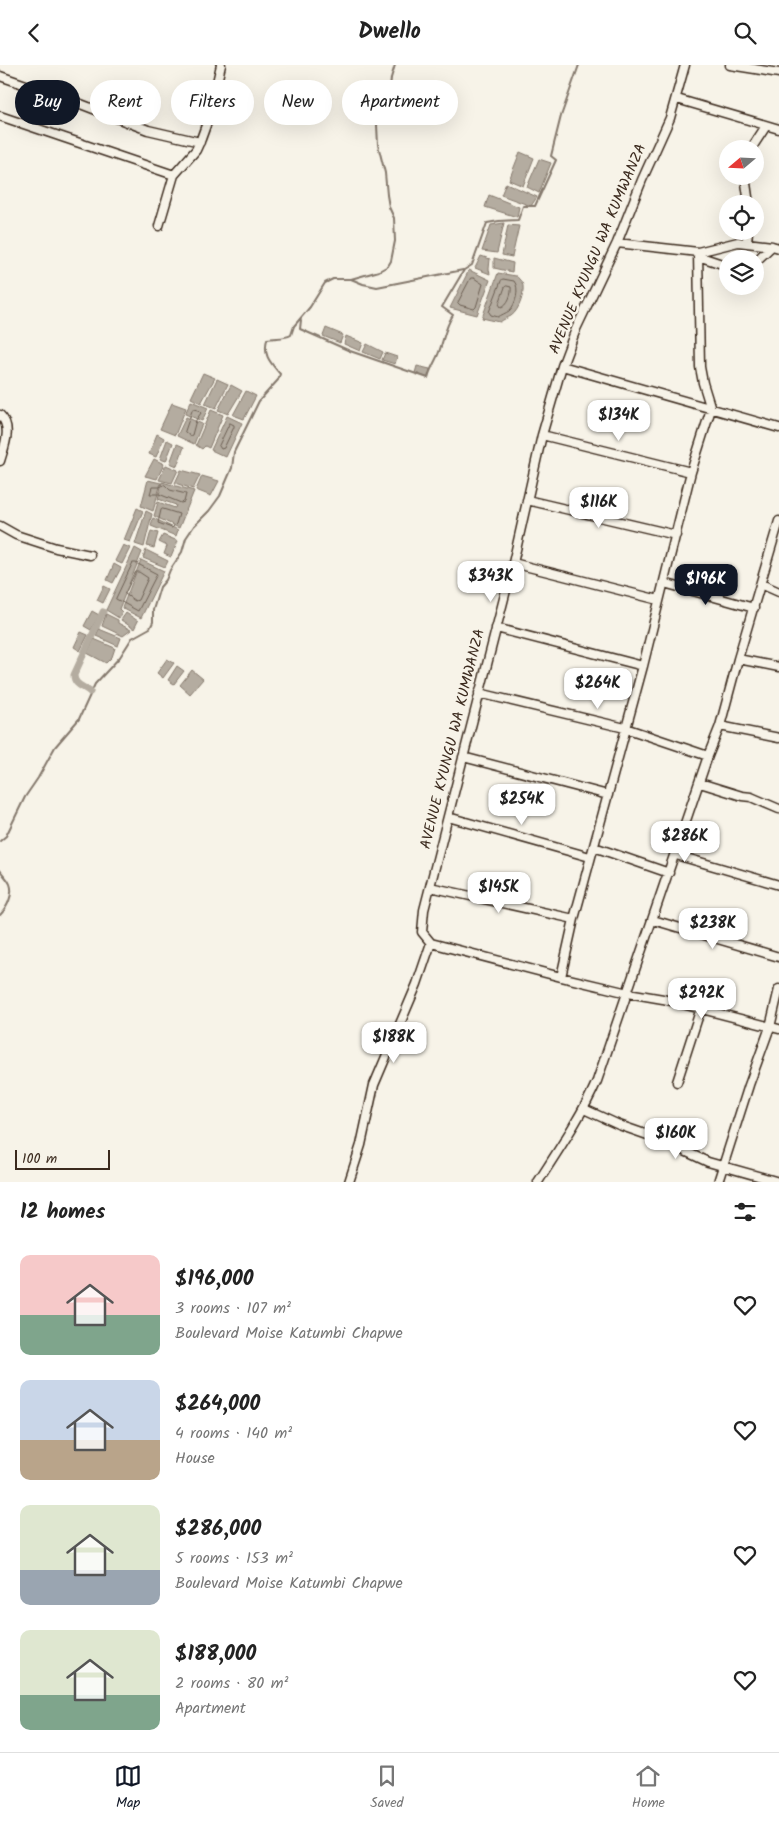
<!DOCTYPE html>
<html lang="en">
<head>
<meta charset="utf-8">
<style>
	:root { --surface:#fff; --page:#f6f6f6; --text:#222; --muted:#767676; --line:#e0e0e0; --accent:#111827 }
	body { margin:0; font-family:Kalam,sans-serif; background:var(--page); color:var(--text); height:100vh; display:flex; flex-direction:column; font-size:19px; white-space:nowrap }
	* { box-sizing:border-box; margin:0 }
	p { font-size:16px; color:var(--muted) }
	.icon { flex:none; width:28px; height:28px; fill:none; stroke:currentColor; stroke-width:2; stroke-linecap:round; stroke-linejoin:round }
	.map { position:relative; height:1117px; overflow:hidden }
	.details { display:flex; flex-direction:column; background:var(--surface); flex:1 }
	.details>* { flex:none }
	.top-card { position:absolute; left:15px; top:15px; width:500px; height:45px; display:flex; gap:10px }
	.needle { width:32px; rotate:251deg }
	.fabs { position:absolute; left:719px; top:75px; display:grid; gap:10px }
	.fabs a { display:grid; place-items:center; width:45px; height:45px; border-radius:50%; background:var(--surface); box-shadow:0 5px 20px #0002; font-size:25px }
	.scale { position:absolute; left:15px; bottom:12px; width:95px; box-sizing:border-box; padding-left:5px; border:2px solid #3b2a1e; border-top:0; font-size:14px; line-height:18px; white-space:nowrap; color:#3b2a1e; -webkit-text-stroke:4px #f7f3e8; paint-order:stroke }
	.price { position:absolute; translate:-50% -42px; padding:0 11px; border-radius:10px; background:#fff; color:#222; font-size:16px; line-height:32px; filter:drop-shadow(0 1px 2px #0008) }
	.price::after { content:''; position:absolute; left:50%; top:30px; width:15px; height:11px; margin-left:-8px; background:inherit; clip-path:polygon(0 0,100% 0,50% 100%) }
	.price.on { background:var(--accent); color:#fff }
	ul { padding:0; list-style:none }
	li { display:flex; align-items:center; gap:15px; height:125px; padding:0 20px }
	li span { display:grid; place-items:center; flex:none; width:140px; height:100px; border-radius:10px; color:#555 }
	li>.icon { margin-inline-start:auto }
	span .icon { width:60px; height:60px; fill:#fffc; stroke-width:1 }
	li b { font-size:21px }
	h2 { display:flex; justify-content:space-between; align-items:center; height:60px; padding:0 20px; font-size:21px }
	.chip { padding:0 18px; border-radius:22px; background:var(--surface); box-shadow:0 5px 20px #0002; font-size:18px; line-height:45px }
	.chip.on { background:var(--accent); color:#fff }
	header { display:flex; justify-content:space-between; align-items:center; height:65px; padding:0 20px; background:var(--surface); font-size:22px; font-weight:700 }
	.tab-bar { display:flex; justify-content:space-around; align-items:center; height:70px; border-top:1px solid var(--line); background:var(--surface); font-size:14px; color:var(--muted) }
	.tab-bar a { display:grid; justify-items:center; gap:2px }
	.tab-bar .on { color:var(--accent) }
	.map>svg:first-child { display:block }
</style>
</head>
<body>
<header><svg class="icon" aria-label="back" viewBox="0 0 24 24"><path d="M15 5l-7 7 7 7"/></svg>Dwello<svg class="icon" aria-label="search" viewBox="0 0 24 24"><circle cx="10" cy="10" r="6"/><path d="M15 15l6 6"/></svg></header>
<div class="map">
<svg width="779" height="1117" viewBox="0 0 779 1117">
	<rect width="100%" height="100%" fill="#f7f3e8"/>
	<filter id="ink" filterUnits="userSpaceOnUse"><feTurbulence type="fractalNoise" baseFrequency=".02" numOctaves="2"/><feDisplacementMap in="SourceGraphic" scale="10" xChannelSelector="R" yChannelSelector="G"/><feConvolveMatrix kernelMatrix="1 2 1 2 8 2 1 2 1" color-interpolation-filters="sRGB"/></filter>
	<g filter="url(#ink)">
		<path fill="#b4aca0" stroke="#84786c" d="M 520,87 L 534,93 L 523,121 L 509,115 Z
			M 539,94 L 551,98 L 539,128 L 527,122 Z
			M 506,118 L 537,132 L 531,141 L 501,130 Z
			M 489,130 L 519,142 L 517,152 L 485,142 Z
			M 504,158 L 497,188 L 482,186 L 491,160 Z
			M 508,160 L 519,161 L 512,192 L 502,190 Z
			M 481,191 L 490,194 L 489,204 L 490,209 L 475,203 Z
			M 494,193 L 513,198 L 512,207 L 494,203 Z
			M 469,205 L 490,215 L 477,250 L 450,243 Z
			M 498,208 L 516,211 C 517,211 521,217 522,217 C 526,226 519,246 511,251 C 507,253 504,254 500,257 L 482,253 Z
			M 326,263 L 343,270 L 340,278 L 323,271 Z
			M 346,271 L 363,278 L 360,286 L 344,279 Z
			M 367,279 L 383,287 L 380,294 L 363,287 Z
			M 385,288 L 397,292 L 395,299 L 382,295 Z
			M 417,301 L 430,304 L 428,313 L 415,308 Z
			M 203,308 L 215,313 L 201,338 L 191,333 Z
			M 217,314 L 228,319 L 216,343 L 205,339 Z
			M 231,320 L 242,326 L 228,349 L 218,345 Z
			M 246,326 L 256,331 L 244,354 L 233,350 Z
			M 191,336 L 208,343 L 202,356 L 185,349 Z
			M 172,338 L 186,343 L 175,370 L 160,364 Z
			M 211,345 L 223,350 L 209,383 L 205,381 L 202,384 L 196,380 Z
			M 227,351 L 242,358 L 226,392 L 211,385 Z
			M 186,352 L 202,359 L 194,379 L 177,371 Z
			M 157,369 L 164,373 L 156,392 L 149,389 Z
			M 167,375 L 173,378 L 166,396 L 160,394 Z
			M 177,379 L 184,382 L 177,401 L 170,398 Z
			M 154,394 L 164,399 L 157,414 L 145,411 Z
			M 166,400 L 178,405 L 172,418 L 159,415 Z
			M 181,405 L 200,410 L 193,424 L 175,418 Z
			M 202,411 L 219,416 L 211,431 L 196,425 Z
			M 148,415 L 161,418 L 153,446 L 141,441 Z
			M 162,417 L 194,426 L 179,463 L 154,451 L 158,437 L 175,443 L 176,440 L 158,434 Z
			M 137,443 L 143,446 L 130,477 L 124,475 Z
			M 146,446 L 152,449 L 144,482 L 135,479 Z
			M 153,453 L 178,465 L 176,471 L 151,461 Z
			M 151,466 L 158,468 L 154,483 L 147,481 Z
			M 163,470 L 178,476 L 171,492 L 164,489 L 167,481 L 159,477 Z
			M 123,480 L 130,483 L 122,499 L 115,496 Z
			M 135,483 L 142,487 L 119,544 L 122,547 L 119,553 L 106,545 Z
			M 146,485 L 168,496 L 165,502 L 143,493 Z
			M 141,495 L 164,506 L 141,553 L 122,543 Z
			M 114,499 L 121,503 L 113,518 L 107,515 Z
			M 104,521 L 110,524 L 103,538 L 97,535 Z
			M 92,546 L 99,550 L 91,565 L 84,561 Z
			M 126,548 L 138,556 L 134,564 L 121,555 Z
			M 106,549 L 118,555 L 118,558 L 131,565 L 123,571 L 102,561 Z
			M 99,564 L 121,573 L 118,581 L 96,571 Z
			M 81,567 L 88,570 L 80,586 L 74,582 Z
			M 94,574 L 115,583 L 112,592 L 106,598 L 87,588 Z
			M 167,594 L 174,598 L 163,613 L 157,608 Z
			M 177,601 L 184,606 L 174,619 L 168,615 Z
			M 192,605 L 203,614 L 190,629 L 180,620 Z"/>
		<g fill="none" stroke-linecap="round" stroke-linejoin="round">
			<path stroke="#6b5e52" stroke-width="1" d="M 471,213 L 474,213 L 483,219 L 476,242 L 474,244 L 460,240 L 458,238 Z
				M 503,214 L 514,216 C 520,223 516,240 509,246 C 506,248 501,250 498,252 L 491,250 L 489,247 L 501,216 Z
				M 507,221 L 511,222 C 512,229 508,240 501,242 L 499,239 L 505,222 Z
				M 193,344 L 198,345 L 201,348 L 196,355 L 192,370 L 190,371 L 185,367 Z
				M 230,358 L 234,360 L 234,362 L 224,383 L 221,384 L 219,381 Z
				M 165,420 L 170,425 L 186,429 L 184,437 L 181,438 L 159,429 L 150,429 L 152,422 L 159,422 Z
				M 163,444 L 179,449 L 176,459 L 172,463 L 158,458 L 161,445 Z
				M 133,498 L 136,498 L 157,509 L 138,546 L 116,534 Z
				M 136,507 L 139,507 L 148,513 L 138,535 L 135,536 L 125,529 Z"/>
			<path stroke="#84786c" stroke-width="2" d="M 351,214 L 363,219 L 377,222 L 463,205
				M 301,255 L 300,264 L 350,286 L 428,313 C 430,303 436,296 439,287 C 444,274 445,262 453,250 L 442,242 L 464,205 L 472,200 L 487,158 L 499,156 L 518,155 L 523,141 L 535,141 L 556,95 L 551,91 L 561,51 L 579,0
				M 0,776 L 6,771 L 25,732 L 38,713 L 55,682 L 79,654 L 95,619 L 120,592 L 132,573 L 150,563 L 153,557 L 153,545 L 160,522 L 166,515 L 170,505 L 182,487 L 186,473 L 194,461 L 209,446 L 220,431 L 232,403 L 234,387 L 259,336 L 278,315 L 280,309 C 270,297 263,291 267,274 C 276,272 284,274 291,270 L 294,261 L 310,242 L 325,218 L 333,214 L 351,214 L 379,206 L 388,201 L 391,196 L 395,176 L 394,153 L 389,142 L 387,130 L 385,108 L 378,80 L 377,60 L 379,53 L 388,44 L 391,13 L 395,0
				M 0,805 C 3,810 8,814 10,819 C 14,829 7,843 0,850"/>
			<path stroke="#b4aca0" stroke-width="7" d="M 90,627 C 83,621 74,620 74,610 L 103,547"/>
			<defs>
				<path id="minor" d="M 685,0 L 670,53 L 642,115 L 617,178 L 576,264 L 562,301 L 542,370 L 513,498 L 424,845 L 422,867 L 431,878 L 561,912 L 628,928 L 663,934 L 779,964
					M 730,0 L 779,8
					M 0,11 L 78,38 L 148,65 L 200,77
					M 677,34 L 779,64
					M 0,51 L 174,110
					M 751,84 L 766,61
					M 745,111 L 749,139
					M 159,161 L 174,110 L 196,85 L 201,74 L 209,52 L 221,0
					M 617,178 L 698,187 L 738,177 L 772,181 L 779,183
					M 747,178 L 748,166
					M 698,191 L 728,201
					M 755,197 L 772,181
					M 562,301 L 779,363
					M 0,350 C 13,362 4,382 0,396
					M 542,370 L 691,407
					M 527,435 L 676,470
					M 0,461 L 16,470 L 56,483 L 90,490
					M 513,498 L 659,535
					M 664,518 L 754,543
					M 761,519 L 779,527
					M 496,563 L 643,601
					M 738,594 L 779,602
					M 479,628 L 625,663 L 708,691
					M 720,661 L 779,673
					M 463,692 L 608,730
					M 700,718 L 742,731 L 751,732 L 779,744
					M 448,752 L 590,792
					M 594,782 L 669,808
					M 676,790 L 779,820
					M 430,822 L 574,854
					M 653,855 L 779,892
					M 561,912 L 574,854 L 643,601 L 691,407 L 711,344 L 703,318 L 700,302 L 698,187
					M 677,1017 L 701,943
					M 584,1044 L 619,1060 L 659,1074 L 708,1097 L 779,1117
					M 349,1117 L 361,1080 L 374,1020 L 417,919 L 431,878
					M 538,1117 C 559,1084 581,1052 597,1016 L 708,691 L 720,661 L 738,594 L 779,456
					M 718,1117 L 749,1020 L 770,962 L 779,924"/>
			</defs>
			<use href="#minor" stroke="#3b2a1e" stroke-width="11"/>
			<use href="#minor" stroke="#f7f3e8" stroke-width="8"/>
		</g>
	</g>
	<g text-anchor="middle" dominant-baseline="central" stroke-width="5" stroke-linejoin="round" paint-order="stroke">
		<g font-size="15" fill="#3b2a1e" stroke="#f7f3e8">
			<text transform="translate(598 184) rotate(-67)">AVENUE KYUNGU WA KUMWANZA</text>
			<text transform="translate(453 674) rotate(-76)">AVENUE KYUNGU WA KUMWANZA</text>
		</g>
	</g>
</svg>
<div class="fabs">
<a><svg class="needle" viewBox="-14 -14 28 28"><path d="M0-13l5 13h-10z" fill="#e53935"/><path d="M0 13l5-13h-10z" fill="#767676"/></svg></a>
<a><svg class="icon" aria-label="locate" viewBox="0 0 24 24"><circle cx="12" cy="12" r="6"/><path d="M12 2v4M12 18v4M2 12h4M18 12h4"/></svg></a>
<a><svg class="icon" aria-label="layers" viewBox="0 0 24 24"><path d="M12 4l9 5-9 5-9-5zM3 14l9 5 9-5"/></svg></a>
</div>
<div class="scale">100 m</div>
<b class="price" style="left:619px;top:377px">$134K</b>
<b class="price" style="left:599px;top:464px">$116K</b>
<b class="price" style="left:491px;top:538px">$343K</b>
<b class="price on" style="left:706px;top:541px">$196K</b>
<b class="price" style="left:598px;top:645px">$264K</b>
<b class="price" style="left:522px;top:761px">$254K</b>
<b class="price" style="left:685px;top:798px">$286K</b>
<b class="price" style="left:499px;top:849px">$145K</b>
<b class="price" style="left:713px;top:885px">$238K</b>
<b class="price" style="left:702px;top:955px">$292K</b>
<b class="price" style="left:394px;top:999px">$188K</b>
<b class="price" style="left:676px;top:1095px">$160K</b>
<div class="top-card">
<a class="chip on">Buy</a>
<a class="chip">Rent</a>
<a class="chip">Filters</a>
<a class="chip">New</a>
<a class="chip">Apartment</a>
</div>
</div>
<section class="details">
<h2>12 homes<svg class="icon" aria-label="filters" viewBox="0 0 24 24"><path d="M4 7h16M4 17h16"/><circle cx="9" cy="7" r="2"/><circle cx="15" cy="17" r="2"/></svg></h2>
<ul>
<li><span style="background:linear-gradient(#f6c9c9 60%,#7fa58c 0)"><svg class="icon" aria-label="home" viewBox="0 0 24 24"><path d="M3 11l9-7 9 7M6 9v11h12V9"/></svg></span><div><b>$196,000</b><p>3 rooms · 107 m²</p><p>Boulevard Moise Katumbi Chapwe</p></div><svg class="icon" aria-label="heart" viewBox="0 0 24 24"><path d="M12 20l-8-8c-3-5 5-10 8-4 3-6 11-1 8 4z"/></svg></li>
<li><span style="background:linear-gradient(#c9d6e8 60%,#b9a48a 0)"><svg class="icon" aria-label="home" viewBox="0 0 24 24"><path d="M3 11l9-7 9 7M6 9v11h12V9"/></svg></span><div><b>$264,000</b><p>4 rooms · 140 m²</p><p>House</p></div><svg class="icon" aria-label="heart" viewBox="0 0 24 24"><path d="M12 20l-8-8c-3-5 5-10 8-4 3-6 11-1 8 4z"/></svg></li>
<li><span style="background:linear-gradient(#dfe7d0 65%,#9aa5b1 0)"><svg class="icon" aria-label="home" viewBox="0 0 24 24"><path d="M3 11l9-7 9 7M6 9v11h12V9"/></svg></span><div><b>$286,000</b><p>5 rooms · 153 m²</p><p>Boulevard Moise Katumbi Chapwe</p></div><svg class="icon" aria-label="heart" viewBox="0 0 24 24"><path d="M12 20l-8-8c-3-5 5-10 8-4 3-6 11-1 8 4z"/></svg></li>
<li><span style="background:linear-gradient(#dfe7d0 65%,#7fa58c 0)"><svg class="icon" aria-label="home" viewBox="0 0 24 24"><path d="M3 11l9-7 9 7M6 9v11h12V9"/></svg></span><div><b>$188,000</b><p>2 rooms · 80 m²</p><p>Apartment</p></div><svg class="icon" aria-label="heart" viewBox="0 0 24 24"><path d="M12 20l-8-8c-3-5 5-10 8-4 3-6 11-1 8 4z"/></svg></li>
</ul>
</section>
<nav class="tab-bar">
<a class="on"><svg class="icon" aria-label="map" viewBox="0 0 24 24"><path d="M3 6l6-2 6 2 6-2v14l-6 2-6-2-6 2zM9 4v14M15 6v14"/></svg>Map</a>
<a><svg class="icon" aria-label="saved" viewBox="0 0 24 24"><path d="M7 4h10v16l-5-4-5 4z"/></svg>Saved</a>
<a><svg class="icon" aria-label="home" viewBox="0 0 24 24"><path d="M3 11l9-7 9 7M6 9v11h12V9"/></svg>Home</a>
</nav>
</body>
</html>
